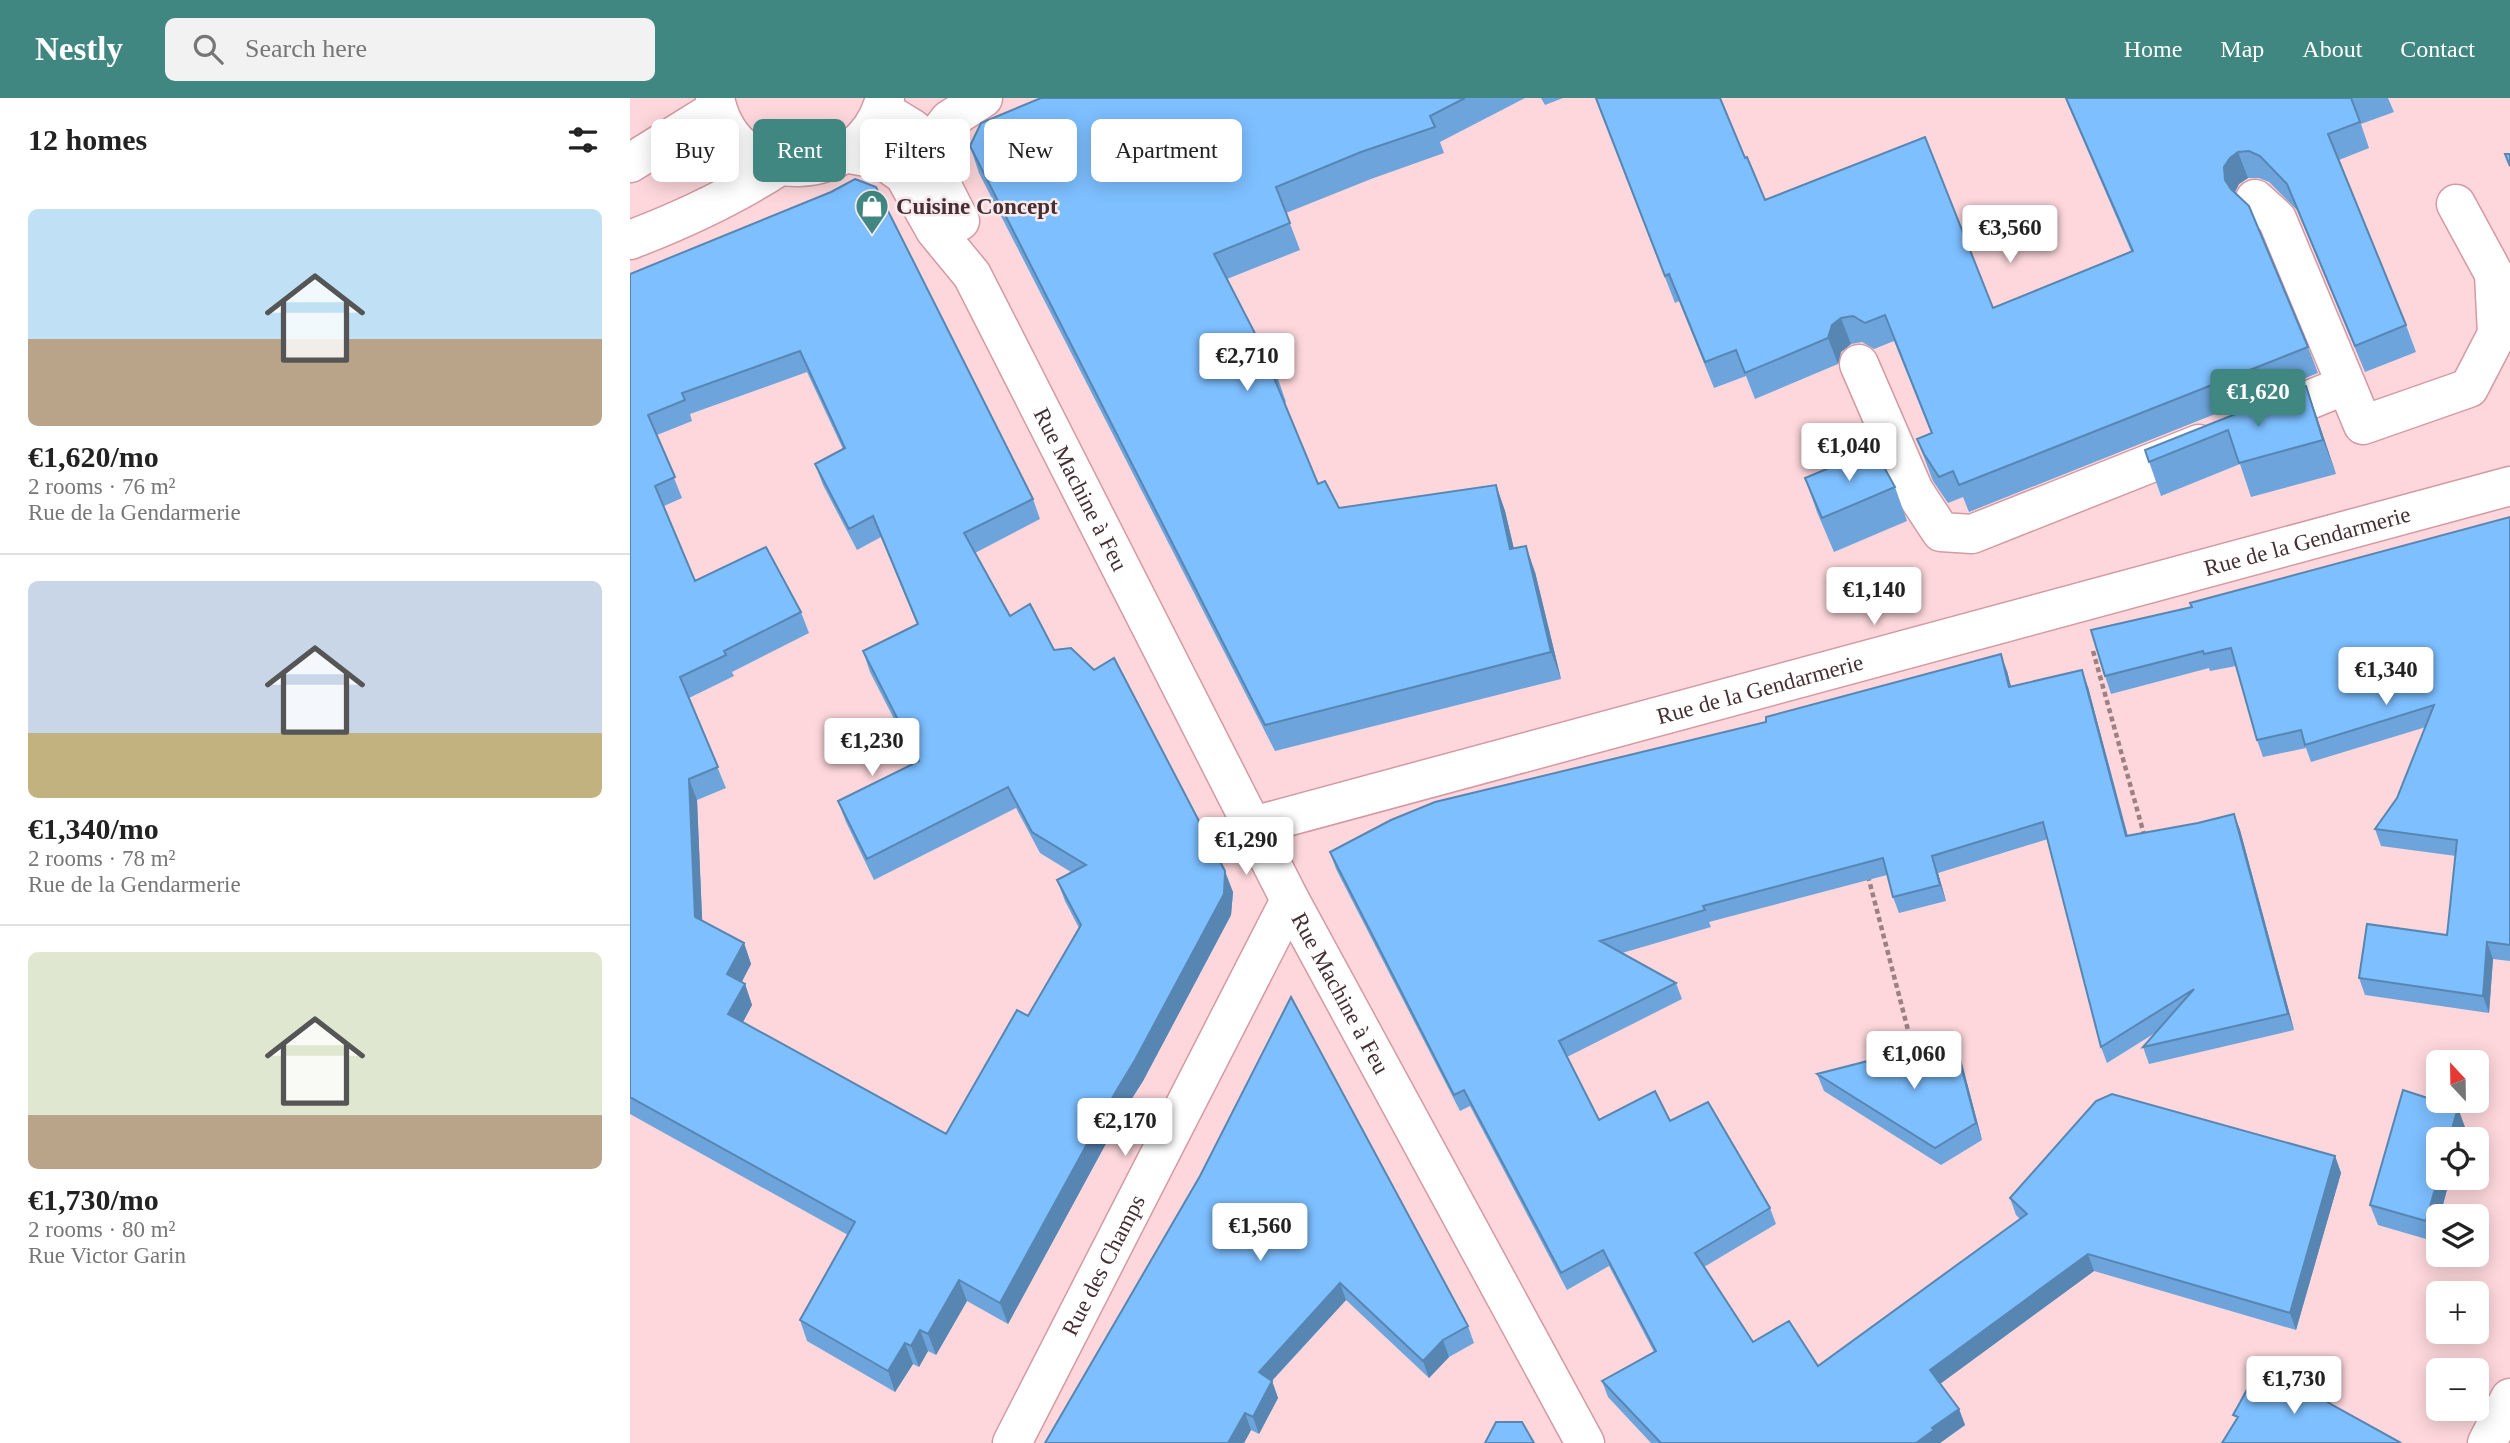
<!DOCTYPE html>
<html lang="en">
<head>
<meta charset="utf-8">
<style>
	:root { --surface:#fff; --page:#f2f2f2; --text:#222; --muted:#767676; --line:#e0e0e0; --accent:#408782 }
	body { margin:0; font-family:Georgia,serif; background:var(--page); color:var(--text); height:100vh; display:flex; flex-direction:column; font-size:26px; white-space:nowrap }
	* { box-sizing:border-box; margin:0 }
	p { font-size:23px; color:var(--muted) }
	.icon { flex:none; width:38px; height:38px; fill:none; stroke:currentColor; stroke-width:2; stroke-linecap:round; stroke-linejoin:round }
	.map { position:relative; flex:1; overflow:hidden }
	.drawer { display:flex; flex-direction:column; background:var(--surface); width:630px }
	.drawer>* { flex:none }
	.top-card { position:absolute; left:21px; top:21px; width:665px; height:63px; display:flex; gap:14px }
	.needle { width:46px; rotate:338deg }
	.buttons { position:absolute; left:1796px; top:952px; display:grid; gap:14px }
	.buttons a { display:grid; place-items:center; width:63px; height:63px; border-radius:10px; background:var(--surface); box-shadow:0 4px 18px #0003; font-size:35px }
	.price { position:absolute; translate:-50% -60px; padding:0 16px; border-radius:7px; background:#fff; color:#222; font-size:23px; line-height:46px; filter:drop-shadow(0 2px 4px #0008) }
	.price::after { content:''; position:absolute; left:50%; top:42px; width:21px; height:16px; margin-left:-10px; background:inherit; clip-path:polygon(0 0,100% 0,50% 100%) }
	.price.selected { background:var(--accent); color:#fff }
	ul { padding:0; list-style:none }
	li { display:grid; align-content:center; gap:14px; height:371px; padding:0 28px }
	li+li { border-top:2px solid var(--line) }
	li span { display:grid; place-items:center; height:217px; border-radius:10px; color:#555 }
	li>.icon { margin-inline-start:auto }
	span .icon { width:126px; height:126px; fill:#fffc; stroke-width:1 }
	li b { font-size:30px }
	h2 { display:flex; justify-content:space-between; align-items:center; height:84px; padding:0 28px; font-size:30px }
	.tag { padding:0 24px; border-radius:10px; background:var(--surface); box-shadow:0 4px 18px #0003; font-size:24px; line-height:63px }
	.tag.selected { background:var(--accent); color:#fff }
	header { display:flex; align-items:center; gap:42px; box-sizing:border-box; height:98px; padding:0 35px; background:var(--accent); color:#fff }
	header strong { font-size:33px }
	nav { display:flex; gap:38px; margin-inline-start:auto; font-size:24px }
	.search { width:490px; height:63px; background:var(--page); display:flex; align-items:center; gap:18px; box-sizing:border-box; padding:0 24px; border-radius:10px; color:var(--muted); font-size:26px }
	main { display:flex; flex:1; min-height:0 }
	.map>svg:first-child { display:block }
</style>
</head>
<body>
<header>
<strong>Nestly</strong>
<div class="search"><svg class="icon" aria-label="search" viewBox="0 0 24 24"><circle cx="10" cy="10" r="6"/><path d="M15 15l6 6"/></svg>Search here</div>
<nav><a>Home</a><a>Map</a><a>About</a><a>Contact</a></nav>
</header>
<main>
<section class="drawer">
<h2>12 homes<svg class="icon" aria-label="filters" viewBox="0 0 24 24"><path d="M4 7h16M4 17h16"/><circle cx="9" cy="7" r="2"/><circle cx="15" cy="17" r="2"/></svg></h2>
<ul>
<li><span style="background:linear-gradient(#bfe0f5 60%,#b9a48a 0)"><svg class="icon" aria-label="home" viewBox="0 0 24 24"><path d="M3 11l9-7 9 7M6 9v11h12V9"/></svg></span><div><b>€1,620/mo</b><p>2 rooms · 76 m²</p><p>Rue de la Gendarmerie</p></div></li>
<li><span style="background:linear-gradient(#c9d6e8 70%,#c2b280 0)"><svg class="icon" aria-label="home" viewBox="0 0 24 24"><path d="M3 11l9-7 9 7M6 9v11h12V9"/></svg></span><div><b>€1,340/mo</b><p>2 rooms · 78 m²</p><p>Rue de la Gendarmerie</p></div></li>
<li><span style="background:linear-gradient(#dfe7d0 75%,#b9a48a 0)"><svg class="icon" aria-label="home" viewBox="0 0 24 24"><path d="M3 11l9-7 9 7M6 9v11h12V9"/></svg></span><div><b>€1,730/mo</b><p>2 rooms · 80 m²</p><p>Rue Victor Garin</p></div></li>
</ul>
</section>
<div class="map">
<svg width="1880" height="1345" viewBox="0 0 1880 1345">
	<rect width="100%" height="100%" fill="#fdd7dc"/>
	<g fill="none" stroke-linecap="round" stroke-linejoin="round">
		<defs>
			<g id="minor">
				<path d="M 252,12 L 283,31 L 330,123"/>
				<path id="s1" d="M 214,55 L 253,62 L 274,77 L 305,132 L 342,177 L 660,802 L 955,1345"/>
				<path d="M 306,79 L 305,40 L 319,22 L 353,0"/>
				<path d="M 1625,101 L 1647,121 L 1733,327 L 1839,290 L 1867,236 L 1864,176 L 1826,106"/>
				<path d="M 1229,266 L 1284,393 L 1311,434 L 1342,436 L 1569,346"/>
				<path d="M 1632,321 L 1716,287"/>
				<path id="s2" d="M 623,728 L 1880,388"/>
				<path id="s3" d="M 382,1345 L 660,802"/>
				<path d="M 1857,1345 L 1880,1300"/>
			</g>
			<path id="major" d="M 85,0 C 104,96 233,88 255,0
				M 0,65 L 87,11
				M 0,142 C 52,122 102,99 148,69"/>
		</defs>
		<use href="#minor" stroke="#d49aa3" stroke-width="41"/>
		<use href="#major" stroke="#d49aa3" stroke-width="41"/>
		<path stroke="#9e8084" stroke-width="4.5" stroke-dasharray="5 3.5" stroke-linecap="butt" d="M 1463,553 L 1515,740
			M 1238,778 L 1284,955"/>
		<use href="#minor" stroke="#fff" stroke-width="38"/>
		<use href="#major" stroke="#fff" stroke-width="38"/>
	</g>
	<path fill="#6ca4db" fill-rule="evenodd" d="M 411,0 L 895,0 L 810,44 L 814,55 L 741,81 L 656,115 L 670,152 L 597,181 L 647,278 L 656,304 L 654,305 L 688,386 L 709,410 L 866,387 L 875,413 L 884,451 L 905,474 L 931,581 L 645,653 L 349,75 L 340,48 Z
		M 911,0 L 933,0 L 915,7 Z
		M 965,0 L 1090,0 L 1115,60 L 1135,102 L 1363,210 L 1501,153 L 1435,0 L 1758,0 L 1764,14 L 1731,26 L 1739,50 L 1709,62 L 1776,227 L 1786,254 L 1735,274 L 1667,112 L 1639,84 L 1629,80 L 1618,80 L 1609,86 L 1605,94 L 1678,249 L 1688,275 L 1339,414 L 1333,399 L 1318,405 L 1303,383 L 1287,341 L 1301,335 L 1264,243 L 1244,251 L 1232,244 L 1221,246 L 1211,254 L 1208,266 L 1125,301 L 1116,278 L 1084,290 L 1049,203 L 1045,205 Z
		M 201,94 L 403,401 L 410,421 L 345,455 L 380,518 L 424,552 L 603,794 L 601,817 L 513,983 L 492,1016 L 378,1226 L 337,1203 L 306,1257 L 298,1253 L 289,1269 L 283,1266 L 265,1294 L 177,1243 L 170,1222 L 218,1137 L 0,1016 L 0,176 ZM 177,274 L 213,351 L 185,366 L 193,387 L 227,452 L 251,439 L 287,526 L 233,553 L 240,574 L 286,664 L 208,703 L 216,724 L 244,782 L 386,710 L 410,755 L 441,774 L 427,782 L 435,803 L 449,830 L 398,918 L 316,1036 L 113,924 L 122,907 L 115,886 L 111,885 L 121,866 L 114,845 L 72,823 L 67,702 L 96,690 L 59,600 L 104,578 L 102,574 L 179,535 L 171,514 L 65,483 L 34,408 L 52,400 L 27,337 L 62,323 L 60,316 Z
		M 1676,288 L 1706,376 L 1621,399 L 1610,366 L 1531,398 L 1515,352 Z
		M 1175,380 L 1265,389 L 1277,423 L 1204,454 L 1187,414 Z
		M 1880,419 L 1880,863 L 1863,861 L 1859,915 L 1735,897 L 1729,880 L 1817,837 L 1826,758 L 1751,748 L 1745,731 L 1767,700 L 1796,629 L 1681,664 L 1676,650 L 1633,659 L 1627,642 L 1606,568 L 1580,573 L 1579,570 L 1481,596 L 1475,578 L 1562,509 Z
		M 1377,573 L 1381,588 L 1458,589 L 1498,738 L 1568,725 L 1604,716 L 1610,732 L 1664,932 L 1519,966 L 1513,949 L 1525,935 L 1477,965 L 1471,949 L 1418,741 L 1308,775 L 1316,803 L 1269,815 L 1263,799 L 1257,777 L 1079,824 L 1081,829 L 992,855 L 1046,885 L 1052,901 L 937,959 L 969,1022 L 1040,1023 L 1140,1110 L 1146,1126 L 1074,1169 L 1123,1244 L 1188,1268 L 1390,1121 L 1386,1117 L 1380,1100 L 1705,1058 L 1711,1075 L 1666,1232 L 1464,1173 L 1310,1285 L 1329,1311 L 1335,1327 L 1310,1345 L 1021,1345 L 978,1299 L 972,1283 L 1024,1254 L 979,1168 L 937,1192 L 840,1008 L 830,1013 L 706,771 L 700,754 Z
		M 1324,941 L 1330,958 L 1352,1042 L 1311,1067 L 1194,993 L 1187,976 Z
		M 1835,1029 L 1808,1080 L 1820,1080 L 1810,1118 L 1808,1118 L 1808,1125 L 1803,1143 L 1748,1127 L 1740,1107 Z
		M 570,1078 L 838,1228 L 844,1245 L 819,1259 L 799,1280 L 716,1202 L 642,1283 L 648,1300 L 629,1336 L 621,1332 L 614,1345 L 415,1345 Z"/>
	<path fill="#5886b2" d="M 1608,54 L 1618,80 L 1609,86 L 1604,96 L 1595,82 L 1594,69 L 1600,60 Z
		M 1211,220 L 1221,246 L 1211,254 L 1208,266 L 1198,240 L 1202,227 Z
		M 1676,288 L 1688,322 L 1706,376 L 1693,342 Z
		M 866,387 L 875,413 L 890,477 L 880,451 Z
		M 896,448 L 905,474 L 931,581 L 921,554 Z
		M 1371,556 L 1377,573 L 1385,605 L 1379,589 Z
		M 1452,572 L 1458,589 L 1502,755 L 1496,738 Z
		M 59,681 L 67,702 L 73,840 L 65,819 Z
		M 1604,716 L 1610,732 L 1664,932 L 1658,916 Z
		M 1302,758 L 1308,775 L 1316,803 L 1310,787 Z
		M 595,773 L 603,794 L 601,817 L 513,983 L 492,1016 L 378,1226 L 370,1205 L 485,995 Z
		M 1857,844 L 1863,861 L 1859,915 L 1853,898 Z
		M 114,845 L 121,866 L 105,897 L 97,876 Z
		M 115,886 L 122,907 L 106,937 L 98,916 Z
		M 1324,941 L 1330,958 L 1352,1042 L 1346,1025 Z
		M 1828,1010 L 1835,1029 L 1831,1041 L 1819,1041 Z
		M 1705,1058 L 1711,1075 L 1666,1232 L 1660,1215 Z
		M 1808,1080 L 1820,1080 L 1810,1118 L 1808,1118 L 1808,1125 L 1803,1143 L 1796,1123 Z
		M 1458,1156 L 1464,1173 L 1306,1289 L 1300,1272 Z
		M 329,1182 L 337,1203 L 306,1257 L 298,1236 Z
		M 710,1185 L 716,1202 L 635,1290 L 629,1274 Z
		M 290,1232 L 298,1253 L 289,1269 L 281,1248 Z
		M 813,1242 L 819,1259 L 799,1280 L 793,1263 Z
		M 275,1245 L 283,1266 L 265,1294 L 258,1273 Z
		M 642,1283 L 648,1300 L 629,1336 L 623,1319 Z
		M 1329,1311 L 1335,1327 L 1310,1345 L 1286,1345 L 1302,1330 Z
		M 615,1315 L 621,1332 L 614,1345 L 598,1345 Z"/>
	<path fill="#7dbfff" stroke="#5886b2" stroke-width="2" fill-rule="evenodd" d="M 411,0 L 835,0 L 800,18 L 805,29 L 731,54 L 646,89 L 660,125 L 584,156 L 647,278 L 644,280 L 688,386 L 695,383 L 709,410 L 866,387 L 880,451 L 896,448 L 921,554 L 635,627 L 340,48 L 351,25 Z
		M 966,0 L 1090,0 L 1115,60 L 1117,59 L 1135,102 L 1295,39 L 1363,210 L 1503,153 L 1436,0 L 1721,0 L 1730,24 L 1698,36 L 1776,227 L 1725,248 L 1657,86 L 1630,58 L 1619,53 L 1608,54 L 1600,60 L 1594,69 L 1595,82 L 1601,91 L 1619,108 L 1678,249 L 1329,387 L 1323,373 L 1309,379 L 1294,356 L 1287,341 L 1302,335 L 1255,217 L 1235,225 L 1223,218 L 1211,220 L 1202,227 L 1198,240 L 1115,275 L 1106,252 L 1075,264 L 1039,176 L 1035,178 Z
		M 1875,56 L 1880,56 L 1880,68 Z
		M 225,81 L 246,89 L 403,401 L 334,435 L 380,518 L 400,506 L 424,552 L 441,550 L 464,572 L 484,560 L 595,773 L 594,796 L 505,962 L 485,995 L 370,1205 L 329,1182 L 298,1236 L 290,1232 L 281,1248 L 275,1245 L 258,1273 L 170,1222 L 225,1124 L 0,999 L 0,176 L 201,94 ZM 170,253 L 215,350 L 185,366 L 219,431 L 243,418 L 288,526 L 233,553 L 289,663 L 208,703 L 237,761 L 378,689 L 402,734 L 456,767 L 427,782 L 451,827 L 398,918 L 387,912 L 316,1036 L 98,916 L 115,886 L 97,876 L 114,845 L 65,819 L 59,681 L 88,669 L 50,579 L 96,557 L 94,553 L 171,514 L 136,449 L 65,483 L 25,388 L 45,379 L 18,317 L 55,302 L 52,295 Z
		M 1676,288 L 1693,342 L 1609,365 L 1598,332 L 1519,364 L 1515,352 Z
		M 1244,351 L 1265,389 L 1192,420 L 1175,380 Z
		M 1880,419 L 1880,847 L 1857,844 L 1853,898 L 1729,880 L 1737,826 L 1817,837 L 1827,742 L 1745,731 L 1767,700 L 1804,607 L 1675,647 L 1671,632 L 1627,642 L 1601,550 L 1574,556 L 1573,553 L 1475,578 L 1461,532 L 1562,509 L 1560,505 Z
		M 1371,556 L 1379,589 L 1452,572 L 1496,738 L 1568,725 L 1604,716 L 1658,916 L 1513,949 L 1564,891 L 1471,949 L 1413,724 L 1302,758 L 1310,787 L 1263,799 L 1253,760 L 1073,808 L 1075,812 L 970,843 L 1046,885 L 929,943 L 969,1022 L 1025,993 L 1040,1023 L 1078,1004 L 1140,1110 L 1065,1155 L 1123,1244 L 1159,1223 L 1188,1268 L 1397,1116 L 1380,1100 L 1466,1003 L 1482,996 L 1705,1058 L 1660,1215 L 1458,1156 L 1300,1272 L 1329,1311 L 1302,1330 L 1304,1332 L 1286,1345 L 1031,1345 L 972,1283 L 1026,1253 L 973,1152 L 931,1175 L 834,992 L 824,997 L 700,754 L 761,722 L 805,704 L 1136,624 L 1136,619 Z
		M 661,899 L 838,1228 L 813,1242 L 793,1263 L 710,1185 L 629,1274 L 642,1283 L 623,1319 L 615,1315 L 598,1345 L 415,1345 L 570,1078 Z
		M 1324,941 L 1346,1025 L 1305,1050 L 1187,976 Z
		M 1773,992 L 1828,1010 L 1819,1041 L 1808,1041 L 1808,1080 L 1796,1123 L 1740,1107 Z
		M 1633,1263 L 1704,1308 L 1771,1345 L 1592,1345 L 1608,1319 L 1603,1317 Z
		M 866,1324 L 892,1324 L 904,1345 L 855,1345 Z"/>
	<defs>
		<symbol id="shop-pin" viewBox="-11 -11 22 30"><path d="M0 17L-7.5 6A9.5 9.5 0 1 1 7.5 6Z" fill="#408782" stroke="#f8ebed"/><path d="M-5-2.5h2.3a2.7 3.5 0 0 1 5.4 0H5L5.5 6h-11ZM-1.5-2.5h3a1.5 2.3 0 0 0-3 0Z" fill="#fff"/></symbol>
	</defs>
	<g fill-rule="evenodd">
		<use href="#shop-pin" x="223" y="89" width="38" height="52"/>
	</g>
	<g text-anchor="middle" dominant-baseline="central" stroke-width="5" stroke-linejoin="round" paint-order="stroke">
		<g font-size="23" font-weight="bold" fill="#462e32" stroke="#f8ebed" text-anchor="start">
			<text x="266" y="108">Cuisine Concept</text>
		</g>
		<g font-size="23" fill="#462e32" stroke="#f8ebed">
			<text stroke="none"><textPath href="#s1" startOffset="427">Rue Machine à Feu</textPath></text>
			<text stroke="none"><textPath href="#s2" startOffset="1092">Rue de la Gendarmerie</textPath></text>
			<text stroke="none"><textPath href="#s2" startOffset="525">Rue de la Gendarmerie</textPath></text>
			<text stroke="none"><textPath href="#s1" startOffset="994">Rue Machine à Feu</textPath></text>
			<text stroke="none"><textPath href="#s3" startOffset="200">Rue des Champs</textPath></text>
		</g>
	</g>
</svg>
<div class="buttons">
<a><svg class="needle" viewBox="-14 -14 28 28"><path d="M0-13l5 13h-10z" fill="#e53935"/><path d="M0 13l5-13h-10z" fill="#767676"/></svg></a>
<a><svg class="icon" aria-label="locate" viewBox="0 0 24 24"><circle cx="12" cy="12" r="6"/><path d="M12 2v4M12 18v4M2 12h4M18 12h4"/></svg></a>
<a><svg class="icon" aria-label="layers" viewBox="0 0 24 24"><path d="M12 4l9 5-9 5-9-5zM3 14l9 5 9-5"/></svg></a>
<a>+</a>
<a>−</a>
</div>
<b class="price" style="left:1380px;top:167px">€3,560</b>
<b class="price" style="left:617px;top:295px">€2,710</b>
<b class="price selected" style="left:1628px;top:331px">€1,620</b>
<b class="price" style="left:1219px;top:385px">€1,040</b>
<b class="price" style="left:1244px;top:529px">€1,140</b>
<b class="price" style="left:1756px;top:609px">€1,340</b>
<b class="price" style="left:242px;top:680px">€1,230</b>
<b class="price" style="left:616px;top:779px">€1,290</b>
<b class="price" style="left:1284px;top:993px">€1,060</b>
<b class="price" style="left:495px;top:1060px">€2,170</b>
<b class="price" style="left:630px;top:1165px">€1,560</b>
<b class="price" style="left:1664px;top:1318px">€1,730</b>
<div class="top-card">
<a class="tag">Buy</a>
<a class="tag selected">Rent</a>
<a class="tag">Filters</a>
<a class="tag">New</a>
<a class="tag">Apartment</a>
</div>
</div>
</main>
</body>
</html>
